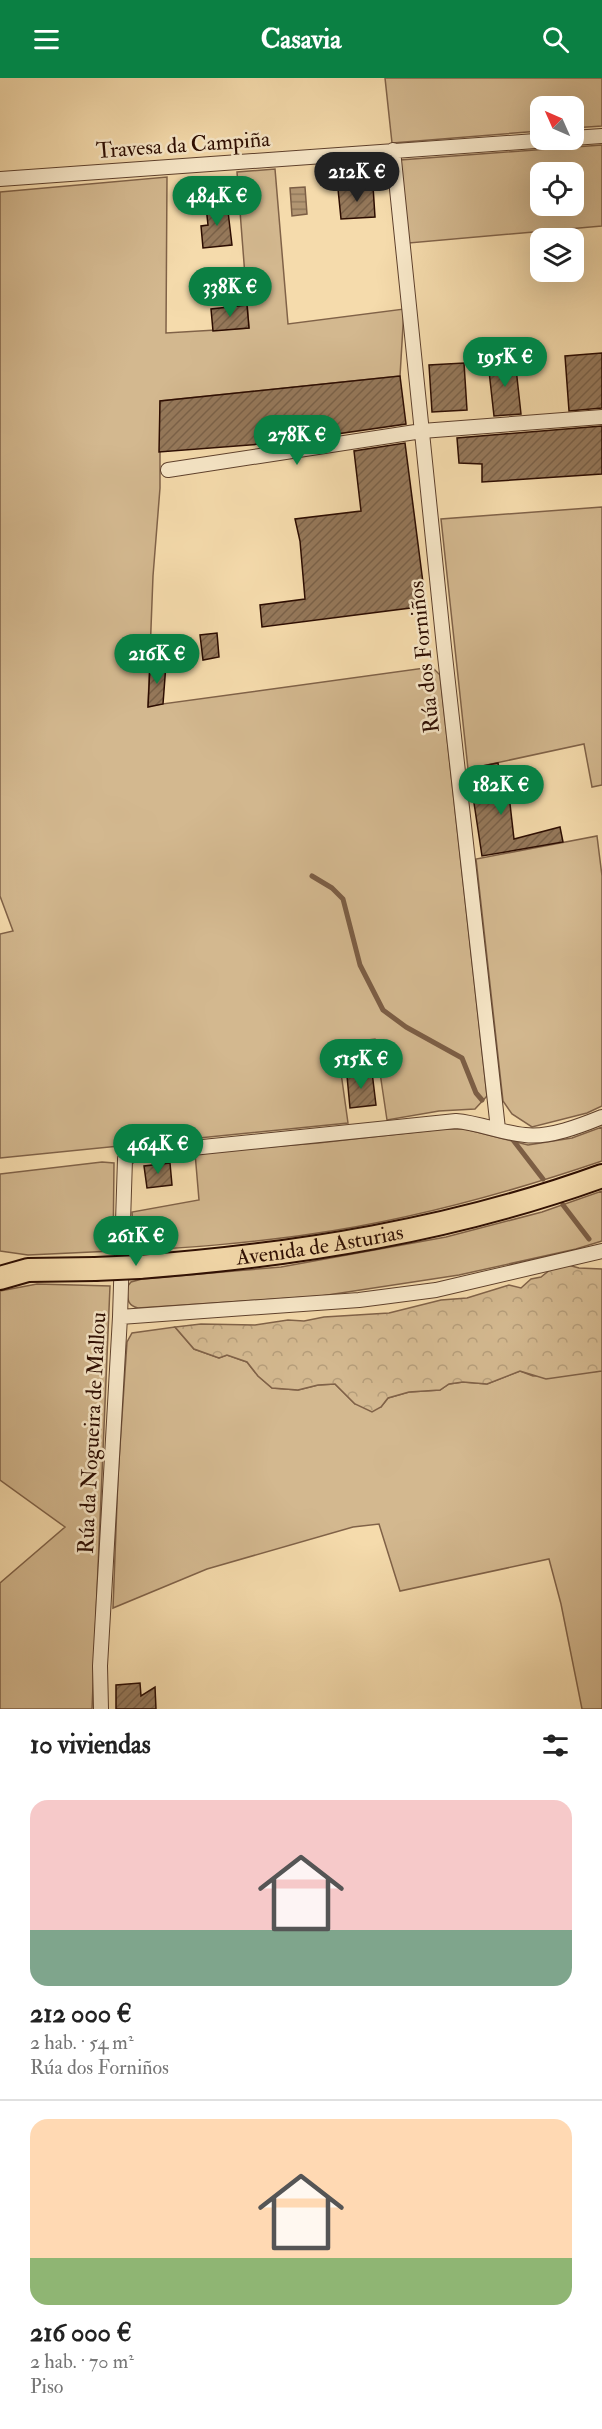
<!DOCTYPE html>
<html lang="es">
<head>
<meta charset="utf-8">
<style>
	:root { --surface:#fff; --page:#f2f2f2; --text:#222; --muted:#767676; --line:#e0e0e0; --accent:#0b8043 }
	body { margin:0; font-family:"IM FELL Double Pica",serif; background:var(--page); color:var(--text); height:100vh; display:flex; flex-direction:column; font-size:22px; white-space:nowrap }
	* { box-sizing:border-box; margin:0 }
	p { font-size:20px; color:var(--muted) }
	.icon { flex:none; width:33px; height:33px; fill:none; stroke:currentColor; stroke-width:2; stroke-linecap:round; stroke-linejoin:round }
	.map { position:relative; height:1631px; overflow:hidden }
	.drawer { display:flex; flex-direction:column; background:var(--surface); flex:1 }
	.drawer>* { flex:none }
	.needle { width:39px; rotate:315deg }
	.fabs { position:absolute; left:530px; top:18px; display:grid; gap:12px }
	.fabs a { display:grid; place-items:center; width:54px; height:54px; border-radius:12px; background:var(--surface); box-shadow:0 6px 24px #0002; font-size:30px }
	.price { position:absolute; translate:-50% -51px; padding:0 14px; border-radius:21px; background:var(--accent); color:#fff; font-size:20px; line-height:39px; filter:drop-shadow(0 2px 3px #0008) }
	.price::after { content:''; position:absolute; left:50%; top:36px; width:18px; height:14px; margin-left:-9px; background:inherit; clip-path:polygon(0 0,100% 0,50% 100%) }
	.price.selected { background:#222; color:#fff }
	ul { padding:0; list-style:none }
	li { display:grid; align-content:center; gap:12px; height:318px; padding:0 30px }
	li+li { border-top:2px solid var(--line) }
	li span { display:grid; place-items:center; height:186px; border-radius:18px; color:#555 }
	li>.icon { margin-inline-start:auto }
	span .icon { width:108px; height:108px; fill:#fffc; stroke-width:1 }
	li b { font-size:26px }
	h2 { display:flex; justify-content:space-between; align-items:center; height:72px; padding:0 30px; font-size:26px }
	header { display:flex; justify-content:space-between; align-items:center; height:78px; padding:0 30px; background:var(--accent); color:#fff; font-size:27px; font-weight:800 }
	.map>svg:first-child { display:block }
</style>
</head>
<body>
<header><svg class="icon" aria-label="menu" viewBox="0 0 24 24"><path d="M4 6h16M4 12h16M4 18h16"/></svg>Casavia<svg class="icon" aria-label="search" viewBox="0 0 24 24"><circle cx="10" cy="10" r="6"/><path d="M15 15l6 6"/></svg></header>
<div class="map">
<svg width="602" height="1631" viewBox="0 0 602 1631">
	<defs>
		<pattern id="forest-crowns" width="20" height="18" patternUnits="userSpaceOnUse" patternTransform="scale(1.5)"><rect width="20" height="18" fill="#d3b88f"/><path d="M2 6a3 3 0 1 1 6 0M12 15a3 3 0 1 1 6 0" fill="none" stroke="#b59d7a"/></pattern>
		<pattern id="water-rules" width="6" height="5" patternUnits="userSpaceOnUse" patternTransform="scale(1.5)"><rect width="6" height="5" fill="#b19572"/><path d="M0 2.5h6" fill="none" stroke="#90785b"/></pattern>
		<pattern id="building-hatch" width="6" height="6" patternUnits="userSpaceOnUse" patternTransform="scale(1.5)"><rect width="6" height="6" fill="#95785a"/><path d="M-1 1l2-2M0 6l6-6M5 7l2-2" fill="none" stroke="#7a6148"/></pattern>
	</defs>
	<rect width="100%" height="100%" fill="#f5dbac"/>
	<filter id="stains"><feTurbulence type="fractalNoise" baseFrequency=".00333" numOctaves="4"/><feColorMatrix values="0 0 0 0 .2 0 0 0 0 .09 0 0 0 0 .02 0 0 0 .5 -.17"/></filter>
	<radialGradient id="worn" r=".72"><stop offset=".6" stop-color="#630" stop-opacity="0"/><stop offset="1" stop-color="#630" stop-opacity=".3"/></radialGradient>
	<path fill="#d3b88f" stroke="#806248" stroke-width="1.5" fill-rule="evenodd" d="M 385,0 L 602,0 L 602,48 L 573,50 L 573,28 L 540,28 L 540,53 L 392,65 Z
		M 602,67 L 602,148 L 409,165 L 400,82 ZM 540,94 L 573,94 L 573,128 L 540,128 Z
		M 275,91 L 288,246 L 404,231 L 400,298 L 160,323 L 160,410 L 153,498 L 148,628 L 432,589 L 440,597 L 487,1018 L 475,1031 L 439,1033 L 387,1042 L 375,961 L 337,966 L 348,1045 L 0,1080 L 0,856 L 13,853 L 0,818 L 0,114 L 167,99 L 166,255 L 249,250 L 237,94 Z
		M 602,429 L 602,707 L 592,709 L 584,666 L 468,691 L 441,441 Z
		M 597,758 L 602,798 L 602,1028 L 587,1035 L 532,1049 L 512,1036 L 503,1023 L 476,781 Z
		M 602,1049 L 602,1083 C 508,1115 410,1142 311,1156 C 252,1165 193,1169 134,1173 L 132,1134 L 199,1122 L 195,1075 L 318,1065 L 443,1051 L 465,1051 L 528,1067 L 572,1060 Z
		M 102,1084 L 114,1085 L 113,1173 L 28,1177 L 0,1173 L 0,1096 Z
		M 602,1113 L 602,1163 L 576,1171 L 459,1197 L 321,1218 L 138,1230 C 126,1227 128,1220 127,1209 L 131,1204 L 142,1201 L 281,1189 L 446,1159 L 542,1134 Z
		M 37,1206 L 110,1208 L 92,1631 L 0,1631 L 0,1505 L 65,1449 L 0,1402 L 0,1213 Z
		M 175,1249 L 194,1271 L 219,1280 L 227,1277 L 247,1284 L 258,1298 L 272,1310 L 298,1312 L 318,1307 L 335,1306 L 355,1326 L 381,1329 L 388,1320 L 409,1314 L 440,1312 L 449,1306 L 463,1304 L 487,1306 L 520,1293 L 533,1298 L 602,1293 L 602,1631 L 582,1631 L 561,1526 L 549,1481 L 400,1513 L 379,1446 L 353,1449 L 207,1491 L 113,1530 L 118,1398 L 127,1264 L 132,1255 Z"/>
	<path fill="url(#forest-crowns)" stroke="#806248" stroke-width="1.5" d="M 568,1187 L 579,1190 L 602,1191 L 602,1293 L 546,1301 L 520,1293 L 487,1306 L 463,1304 L 449,1306 L 440,1312 L 409,1314 L 388,1320 L 381,1329 L 372,1334 L 355,1326 L 335,1306 L 318,1307 L 298,1312 L 272,1310 L 258,1298 L 247,1284 L 227,1277 L 219,1280 L 194,1271 L 175,1249 L 201,1246 L 255,1247 L 288,1242 L 304,1243 L 324,1239 L 389,1235 L 441,1222 L 467,1220 L 509,1207 L 521,1210 L 531,1201 L 541,1199 L 551,1191 Z"/>
	<path fill="url(#water-rules)" stroke="#7c5e45" stroke-width="1.5" d="M 305,109 L 307,136 L 292,138 L 290,110 Z"/>
	<g fill="none" stroke-linecap="round" stroke-linejoin="round">
		<path stroke="#7c5e45" stroke-width="5" d="M 312,798 L 332,810 L 343,821 L 360,887 L 383,932 L 406,949 L 462,980 L 476,1015 L 482,1022
			M 513,1062 L 543,1101
			M 563,1127 L 589,1161"/>
	</g>
	<path fill="url(#building-hatch)" stroke="#2c0c01" stroke-width="1.5" d="M 373,108 L 375,139 L 341,141 L 338,111 Z
		M 227,125 L 232,167 L 203,170 L 201,148 L 208,147 L 206,128 Z
		M 247,227 L 249,250 L 213,253 L 211,231 Z
		M 602,275 L 602,330 L 569,333 L 565,278 Z
		M 515,281 L 521,336 L 494,338 L 488,284 Z
		M 464,285 L 467,332 L 432,334 L 429,287 Z
		M 400,298 L 406,346 L 274,365 L 159,374 L 160,323 Z
		M 602,348 L 602,396 L 482,404 L 482,386 L 459,385 L 457,360 Z
		M 405,365 L 426,528 L 262,549 L 260,527 L 305,521 L 300,463 L 295,441 L 361,433 L 354,373 Z
		M 217,555 L 219,579 L 203,582 L 200,557 Z
		M 166,586 L 163,626 L 148,629 L 150,588 Z
		M 498,685 L 504,719 L 509,717 L 514,761 L 560,749 L 563,764 L 482,778 L 474,725 L 472,690 Z
		M 372,994 L 376,1027 L 350,1030 L 347,998 Z
		M 170,1085 L 172,1107 L 147,1110 L 144,1088 Z
		M 140,1605 L 141,1618 L 155,1609 L 156,1631 L 116,1631 L 116,1607 Z"/>
	<g fill="none" stroke-linecap="round" stroke-linejoin="round">
		<defs>
			<path id="street" d="M 573,60 L 602,58
				M 393,72 L 444,569 L 498,1051
				M 0,101 L 549,62
				M 168,392 L 422,353 L 602,339
				M 120,1239 L 359,1222 L 436,1212 L 602,1173
				M 101,1631 L 100,1588 L 120,1239 L 125,1081 L 134,1076 L 456,1043 C 480,1045 502,1055 525,1057 C 549,1060 580,1048 602,1039"/>
			<g id="primary">
				<path id="s1" d="M 139,1189 C 297,1177 453,1152 602,1098"/>
				<path d="M 0,1200 L 28,1192 L 95,1191"/>
			</g>
		</defs>
		<use href="#street" stroke="#5e402c" stroke-width="16"/>
		<use href="#primary" stroke="#2c0c01" stroke-width="26"/>
		<use href="#street" stroke="#f8e8c9" stroke-width="14"/>
		<use href="#primary" stroke="#f5dbac" stroke-width="22"/>
		<defs>
			<path id="primary-bridge" d="M 95,1191 L 139,1189"/>
		</defs>
		<use href="#primary-bridge" stroke="#2c0c01" stroke-width="26" stroke-linecap="butt"/>
		<use href="#primary-bridge" stroke="#f5dbac" stroke-width="22"/>
	</g>
	<g text-anchor="middle" dominant-baseline="central" stroke-width="5" stroke-linejoin="round" paint-order="stroke">
		<g font-size="22" fill="#2c0c01" stroke="#f8e8c9">
			<text transform="translate(183 67) rotate(-4)">Travesa da Campiña</text>
			<text transform="translate(424 579) rotate(-96)">Rúa dos Forniños</text>
			<text stroke="none"><textPath href="#s1" startOffset="182">Avenida de Asturias</textPath></text>
			<text transform="translate(92 1355) rotate(-87)">Rúa da Nogueira de Mallou</text>
		</g>
	</g>
	<rect width="100%" height="100%" filter="url(#stains)"/>
	<rect width="100%" height="100%" fill="url(#worn)"/>
</svg>
<div class="fabs">
<a><svg class="needle" viewBox="-14 -14 28 28"><path d="M0-13l5 13h-10z" fill="#e53935"/><path d="M0 13l5-13h-10z" fill="#767676"/></svg></a>
<a><svg class="icon" aria-label="locate" viewBox="0 0 24 24"><circle cx="12" cy="12" r="6"/><path d="M12 2v4M12 18v4M2 12h4M18 12h4"/></svg></a>
<a><svg class="icon" aria-label="layers" viewBox="0 0 24 24"><path d="M12 4l9 5-9 5-9-5zM3 14l9 5 9-5"/></svg></a>
</div>
<b class="price selected" style="left:357px;top:125px">212K €</b>
<b class="price" style="left:217px;top:149px">484K €</b>
<b class="price" style="left:230px;top:240px">338K €</b>
<b class="price" style="left:505px;top:310px">195K €</b>
<b class="price" style="left:297px;top:388px">278K €</b>
<b class="price" style="left:157px;top:607px">216K €</b>
<b class="price" style="left:501px;top:738px">182K €</b>
<b class="price" style="left:361px;top:1012px">515K €</b>
<b class="price" style="left:158px;top:1097px">464K €</b>
<b class="price" style="left:136px;top:1189px">261K €</b>
</div>
<section class="drawer">
<h2>10 viviendas<svg class="icon" aria-label="filters" viewBox="0 0 24 24"><path d="M4 7h16M4 17h16"/><circle cx="9" cy="7" r="2"/><circle cx="15" cy="17" r="2"/></svg></h2>
<ul>
<li><span style="background:linear-gradient(#f6c9c9 70%,#7fa58c 0)"><svg class="icon" aria-label="home" viewBox="0 0 24 24"><path d="M3 11l9-7 9 7M6 9v11h12V9"/></svg></span><div><b>212 000 €</b><p>2 hab. · 54 m²</p><p>Rúa dos Forniños</p></div></li>
<li><span style="background:linear-gradient(#ffd9b3 75%,#8fb573 0)"><svg class="icon" aria-label="home" viewBox="0 0 24 24"><path d="M3 11l9-7 9 7M6 9v11h12V9"/></svg></span><div><b>216 000 €</b><p>2 hab. · 70 m²</p><p>Piso</p></div></li>
</ul>
</section>
</body>
</html>
